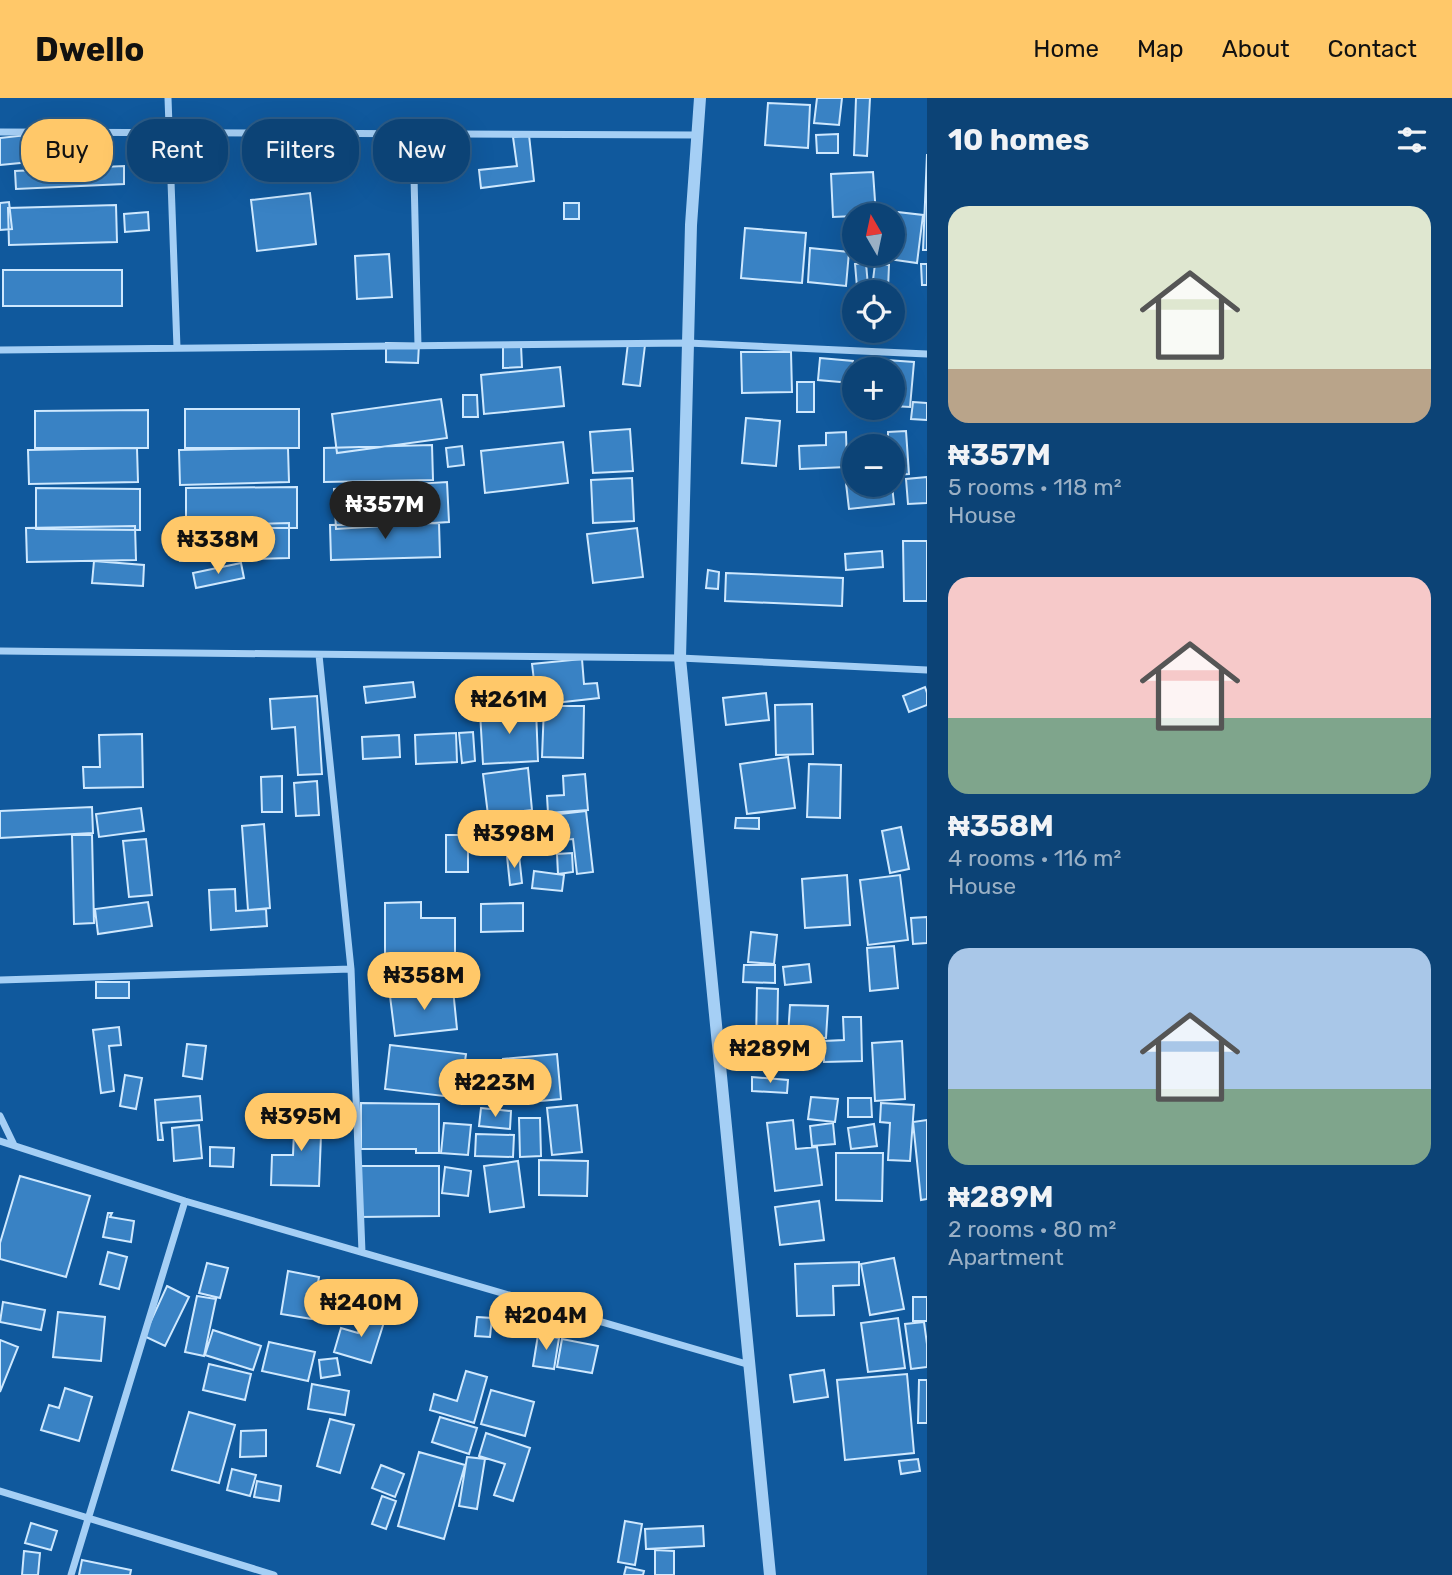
<!DOCTYPE html>
<html lang="en">
<head>
<meta charset="utf-8">
<style>
	:root { --surface:#0c4376; --page:#1a4e7e; --text:#f1f3f6; --muted:#9ab0c5; --line:#2c5c88; --accent:#ffc869 }
	body { margin:0; font-family:Rubik,sans-serif; background:var(--page); color:var(--text); height:100vh; display:flex; flex-direction:column; font-size:26px; white-space:nowrap }
	* { box-sizing:border-box; margin:0 }
	p { font-size:23px; color:var(--muted) }
	.icon { flex:none; width:38px; height:38px; fill:none; stroke:currentColor; stroke-width:2; stroke-linecap:round; stroke-linejoin:round }
	.map { position:relative; flex:1; overflow:hidden }
	.drawer { display:flex; flex-direction:column; background:var(--surface); width:525px }
	.drawer>* { flex:none }
	.hud { position:absolute; left:21px; top:21px; width:665px; height:63px; display:flex; gap:14px }
	.needle { width:46px; rotate:351deg }
	.tools { position:absolute; left:842px; top:105px; display:grid; gap:14px }
	.tools a { display:grid; place-items:center; width:63px; height:63px; border-radius:50%; background:var(--surface); box-shadow:0 7px 28px #0002,0 0 0 2px var(--line); font-size:35px }
	.price { position:absolute; translate:-50% -60px; padding:0 16px; border-radius:24px; background:var(--accent); color:#111; font-size:23px; line-height:46px; filter:drop-shadow(0 2px 4px #0008) }
	.price::after { content:''; position:absolute; left:50%; top:42px; width:21px; height:16px; margin-left:-10px; background:inherit; clip-path:polygon(0 0,100% 0,50% 100%) }
	.price.active { background:#222; color:#fff }
	ul { padding:0; list-style:none }
	li { display:grid; align-content:center; gap:14px; height:371px; padding:0 21px }
	li span { display:grid; place-items:center; height:217px; border-radius:21px; color:#555 }
	li>.icon { margin-inline-start:auto }
	span .icon { width:126px; height:126px; fill:#fffc; stroke-width:1 }
	li b { font-size:30px }
	h2 { display:flex; justify-content:space-between; align-items:center; height:84px; padding:0 21px; font-size:30px }
	.tag { padding:0 24px; border-radius:28px; background:var(--surface); box-shadow:0 7px 28px #0002,0 0 0 2px var(--line); font-size:24px; line-height:63px }
	.tag.active { background:var(--accent); color:#111 }
	header { display:flex; align-items:center; gap:42px; box-sizing:border-box; height:98px; padding:0 35px; background:var(--accent); color:#111 }
	header strong { font-size:33px }
	nav { display:flex; gap:38px; margin-inline-start:auto; font-size:24px }
	main { display:flex; flex:1; min-height:0 }
	.map>svg:first-child { display:block }
</style>
</head>
<body>
<header>
<strong>Dwello</strong>
<nav><a>Home</a><a>Map</a><a>About</a><a>Contact</a></nav>
</header>
<main>
<div class="map">
<svg width="927" height="1477" viewBox="0 0 927 1477">
	<rect width="100%" height="100%" fill="#10599d"/>
	<path fill="#3982c4" stroke="#cee8fe" stroke-width="2" d="M 817,0 L 842,0 L 839,27 L 814,25 Z
		M 856,0 L 870,0 L 867,58 L 854,57 Z
		M 768,5 L 810,7 L 808,50 L 765,47 Z
		M 838,36 L 838,55 L 817,55 L 816,37 Z
		M 27,37 L 30,64 L 0,67 L 0,40 Z
		M 529,37 L 534,83 L 481,90 L 479,72 L 517,68 L 513,39 Z
		M 927,56 L 927,152 L 923,152 Z
		M 124,68 L 124,86 L 16,91 L 15,73 Z
		M 873,74 L 876,117 L 833,119 L 831,76 Z
		M 310,95 L 316,146 L 257,153 L 251,102 Z
		M 9,104 L 12,131 L 0,132 L 0,105 Z
		M 564,105 L 579,105 L 579,121 L 564,121 Z
		M 116,107 L 117,144 L 9,147 L 8,110 Z
		M 880,112 L 923,117 L 917,165 L 874,159 L 874,156 L 892,156 L 892,117 L 879,117 Z
		M 148,114 L 149,132 L 125,134 L 124,116 Z
		M 745,130 L 806,135 L 802,185 L 741,180 Z
		M 810,150 L 849,154 L 846,188 L 808,184 Z
		M 389,156 L 392,199 L 357,201 L 355,158 Z
		M 866,165 L 868,188 L 857,189 L 855,166 Z
		M 875,166 L 889,167 L 888,191 L 872,190 Z
		M 921,166 L 927,166 L 927,187 L 922,187 Z
		M 3,172 L 122,172 L 122,208 L 3,208 Z
		M 386,245 L 419,246 L 418,265 L 386,264 Z
		M 628,245 L 645,247 L 640,288 L 623,286 Z
		M 503,247 L 521,247 L 522,269 L 503,270 Z
		M 741,254 L 791,254 L 792,294 L 742,295 Z
		M 820,260 L 853,263 L 851,285 L 818,282 Z
		M 886,262 L 914,264 L 910,309 L 892,308 L 892,271 L 886,271 Z
		M 560,269 L 564,308 L 484,316 L 481,277 Z
		M 797,284 L 814,284 L 814,314 L 797,314 Z
		M 463,297 L 477,297 L 478,319 L 463,319 Z
		M 441,301 L 447,340 L 337,355 L 332,316 Z
		M 913,304 L 927,305 L 927,322 L 911,321 Z
		M 185,311 L 299,311 L 299,350 L 185,350 Z
		M 148,312 L 148,350 L 35,350 L 35,313 Z
		M 746,320 L 780,323 L 776,368 L 742,365 Z
		M 630,331 L 633,373 L 593,375 L 590,334 Z
		M 906,333 L 909,376 L 892,377 L 892,348 L 888,348 L 888,334 Z
		M 846,334 L 847,369 L 800,371 L 799,348 L 826,347 L 826,335 Z
		M 563,344 L 568,385 L 485,395 L 481,353 Z
		M 432,347 L 433,382 L 324,384 L 324,350 Z
		M 462,348 L 464,367 L 448,369 L 446,350 Z
		M 137,350 L 138,384 L 29,386 L 28,352 Z
		M 288,350 L 289,384 L 180,387 L 179,352 Z
		M 927,379 L 927,405 L 908,406 L 906,381 Z
		M 632,380 L 634,423 L 593,425 L 591,382 Z
		M 447,384 L 449,424 L 336,431 L 334,391 Z
		M 854,384 L 854,387 L 892,387 L 894,406 L 849,411 L 846,385 Z
		M 297,389 L 297,430 L 186,430 L 186,390 Z
		M 36,390 L 140,391 L 140,432 L 36,431 Z
		M 289,425 L 289,460 L 180,463 L 180,428 Z
		M 439,425 L 440,459 L 331,462 L 330,427 Z
		M 135,428 L 136,462 L 27,464 L 26,430 Z
		M 637,430 L 643,479 L 593,485 L 587,436 Z
		M 903,443 L 927,443 L 927,503 L 904,503 Z
		M 882,453 L 883,469 L 846,472 L 845,456 Z
		M 94,463 L 144,467 L 143,488 L 92,485 Z
		M 241,465 L 244,480 L 196,490 L 193,475 Z
		M 708,472 L 719,474 L 718,491 L 706,490 Z
		M 726,475 L 843,480 L 842,508 L 725,503 Z
		M 582,561 L 584,586 L 597,585 L 599,600 L 537,607 L 532,566 Z
		M 413,584 L 415,599 L 366,605 L 364,589 Z
		M 925,589 L 927,595 L 927,607 L 909,614 L 903,598 Z
		M 487,592 L 509,593 L 509,608 L 487,606 Z
		M 766,595 L 769,622 L 726,627 L 723,600 Z
		M 317,598 L 322,676 L 298,677 L 295,629 L 272,631 L 270,601 Z
		M 812,606 L 813,656 L 776,657 L 775,607 Z
		M 544,608 L 584,608 L 583,660 L 542,659 Z
		M 536,611 L 538,663 L 483,666 L 480,614 Z
		M 473,634 L 475,663 L 462,665 L 459,635 Z
		M 456,635 L 457,664 L 416,666 L 415,637 Z
		M 142,636 L 143,689 L 84,690 L 83,669 L 100,669 L 99,637 Z
		M 399,637 L 400,659 L 363,661 L 362,639 Z
		M 788,659 L 795,710 L 747,716 L 740,666 Z
		M 809,666 L 841,667 L 840,720 L 807,719 Z
		M 528,670 L 532,712 L 488,717 L 483,676 Z
		M 585,676 L 588,712 L 548,715 L 547,698 L 564,697 L 563,678 Z
		M 282,678 L 282,714 L 262,714 L 261,679 Z
		M 317,683 L 319,717 L 296,718 L 294,685 Z
		M 92,709 L 93,735 L 0,740 L 0,713 Z
		M 141,710 L 144,733 L 99,739 L 96,716 Z
		M 586,713 L 593,774 L 577,776 L 573,741 L 519,747 L 516,721 Z
		M 736,720 L 759,720 L 759,731 L 735,730 Z
		M 264,726 L 270,810 L 248,812 L 242,728 Z
		M 901,729 L 909,771 L 890,775 L 882,733 Z
		M 72,737 L 92,737 L 94,825 L 74,826 Z
		M 446,737 L 468,737 L 468,774 L 446,774 Z
		M 146,741 L 152,797 L 129,799 L 123,743 Z
		M 572,755 L 573,774 L 558,776 L 557,756 Z
		M 519,757 L 522,785 L 510,787 L 507,758 Z
		M 534,773 L 564,777 L 562,793 L 532,790 Z
		M 847,777 L 850,827 L 805,830 L 802,781 Z
		M 900,777 L 908,842 L 868,847 L 860,782 Z
		M 235,791 L 236,813 L 266,811 L 267,828 L 211,832 L 209,792 Z
		M 148,804 L 152,828 L 98,836 L 95,811 Z
		M 421,804 L 421,820 L 455,820 L 455,864 L 385,864 L 385,805 Z
		M 523,805 L 523,833 L 481,834 L 481,806 Z
		M 927,819 L 927,845 L 913,846 L 911,820 Z
		M 751,834 L 777,837 L 774,866 L 748,864 Z
		M 894,848 L 898,890 L 870,893 L 867,850 Z
		M 809,866 L 811,884 L 785,887 L 783,869 Z
		M 744,867 L 775,867 L 775,885 L 743,884 Z
		M 96,884 L 129,884 L 129,900 L 96,900 Z
		M 757,890 L 778,891 L 777,945 L 756,945 Z
		M 453,891 L 457,931 L 395,938 L 390,898 Z
		M 790,907 L 828,908 L 826,940 L 788,938 Z
		M 843,919 L 861,919 L 862,963 L 824,964 L 824,943 L 844,942 Z
		M 119,929 L 121,947 L 109,948 L 114,993 L 101,995 L 93,932 Z
		M 902,943 L 905,1001 L 875,1003 L 872,945 Z
		M 187,946 L 206,948 L 202,981 L 183,978 Z
		M 390,947 L 466,956 L 460,1000 L 385,991 Z
		M 557,956 L 561,1001 L 507,1006 L 503,961 Z
		M 475,970 L 496,972 L 494,992 L 473,990 Z
		M 125,977 L 142,980 L 136,1011 L 120,1008 Z
		M 752,979 L 788,982 L 787,995 L 752,993 Z
		M 200,998 L 202,1022 L 161,1025 L 163,1042 L 158,1042 L 155,1002 Z
		M 811,999 L 838,1001 L 835,1024 L 808,1021 Z
		M 848,1000 L 871,1000 L 872,1019 L 848,1019 Z
		M 361,1005 L 439,1006 L 439,1055 L 416,1055 L 416,1051 L 361,1051 Z
		M 881,1005 L 914,1007 L 910,1063 L 888,1062 L 890,1025 L 880,1024 Z
		M 577,1007 L 582,1054 L 552,1057 L 547,1010 Z
		M 481,1010 L 511,1013 L 510,1031 L 479,1028 Z
		M 295,1011 L 322,1012 L 319,1088 L 271,1087 L 272,1057 L 293,1057 Z
		M 519,1020 L 540,1020 L 541,1058 L 520,1059 Z
		M 793,1022 L 796,1051 L 817,1049 L 822,1087 L 775,1093 L 767,1025 Z
		M 927,1022 L 927,1101 L 921,1102 L 913,1024 Z
		M 444,1025 L 471,1027 L 468,1057 L 441,1055 Z
		M 833,1025 L 835,1046 L 812,1048 L 810,1028 Z
		M 874,1026 L 877,1048 L 851,1051 L 848,1030 Z
		M 199,1027 L 202,1060 L 174,1063 L 172,1030 Z
		M 476,1036 L 514,1037 L 513,1059 L 475,1058 Z
		M 210,1049 L 234,1050 L 233,1069 L 210,1068 Z
		M 836,1055 L 883,1055 L 882,1103 L 836,1102 Z
		M 539,1062 L 588,1063 L 587,1098 L 539,1097 Z
		M 518,1063 L 524,1109 L 490,1114 L 484,1068 Z
		M 359,1068 L 439,1068 L 439,1118 L 359,1119 Z
		M 445,1069 L 471,1073 L 468,1098 L 442,1095 Z
		M 20,1078 L 90,1098 L 66,1179 L 0,1161 L 0,1145 Z
		M 819,1103 L 824,1142 L 780,1147 L 775,1109 Z
		M 108,1115 L 112,1115 L 110,1119 L 134,1123 L 131,1144 L 103,1139 Z
		M 108,1154 L 127,1159 L 119,1191 L 100,1186 Z
		M 894,1160 L 904,1211 L 870,1217 L 861,1166 Z
		M 859,1164 L 859,1187 L 833,1188 L 834,1217 L 797,1218 L 795,1166 Z
		M 207,1165 L 228,1170 L 220,1200 L 199,1195 Z
		M 288,1173 L 319,1179 L 312,1221 L 281,1216 Z
		M 167,1188 L 189,1199 L 165,1248 L 144,1238 Z
		M 197,1198 L 216,1201 L 204,1258 L 185,1254 Z
		M 913,1199 L 927,1199 L 927,1223 L 913,1223 Z
		M 3,1204 L 45,1212 L 41,1232 L 0,1224 Z
		M 58,1214 L 105,1219 L 101,1263 L 53,1259 Z
		M 365,1215 L 385,1221 L 371,1265 L 334,1254 L 341,1230 L 358,1235 Z
		M 477,1219 L 492,1220 L 490,1239 L 475,1238 Z
		M 898,1220 L 905,1270 L 868,1274 L 861,1225 Z
		M 924,1224 L 927,1246 L 927,1269 L 911,1271 L 905,1226 Z
		M 213,1232 L 261,1248 L 253,1272 L 205,1257 Z
		M 538,1237 L 559,1240 L 554,1271 L 533,1268 Z
		M 562,1241 L 598,1248 L 592,1275 L 557,1269 Z
		M 0,1242 L 18,1249 L 0,1294 Z
		M 269,1244 L 315,1254 L 308,1283 L 262,1273 Z
		M 337,1260 L 340,1277 L 321,1280 L 319,1262 Z
		M 209,1266 L 251,1276 L 245,1302 L 203,1292 Z
		M 824,1272 L 828,1299 L 794,1304 L 790,1277 Z
		M 466,1273 L 487,1279 L 474,1325 L 430,1312 L 434,1296 L 457,1303 Z
		M 907,1276 L 914,1355 L 845,1362 L 837,1282 Z
		M 919,1282 L 927,1282 L 927,1325 L 918,1325 Z
		M 312,1286 L 349,1293 L 345,1317 L 308,1311 Z
		M 65,1290 L 92,1299 L 79,1343 L 41,1332 L 49,1307 L 59,1310 Z
		M 491,1292 L 534,1304 L 525,1338 L 481,1326 Z
		M 189,1314 L 235,1327 L 219,1385 L 172,1372 Z
		M 440,1319 L 477,1330 L 469,1356 L 432,1344 Z
		M 330,1321 L 354,1327 L 340,1375 L 317,1368 Z
		M 266,1332 L 266,1358 L 240,1359 L 241,1333 Z
		M 486,1335 L 530,1350 L 513,1403 L 494,1397 L 505,1366 L 479,1358 Z
		M 419,1354 L 465,1367 L 444,1441 L 398,1428 Z
		M 467,1359 L 485,1361 L 477,1411 L 459,1408 Z
		M 918,1361 L 920,1373 L 901,1376 L 899,1363 Z
		M 381,1367 L 404,1376 L 395,1399 L 372,1390 Z
		M 232,1371 L 256,1377 L 250,1398 L 227,1392 Z
		M 257,1383 L 281,1388 L 279,1403 L 254,1399 Z
		M 382,1398 L 396,1403 L 386,1431 L 372,1426 Z
		M 625,1423 L 642,1426 L 635,1467 L 618,1464 Z
		M 31,1425 L 57,1433 L 51,1452 L 25,1445 Z
		M 703,1428 L 704,1448 L 646,1451 L 645,1431 Z
		M 655,1452 L 674,1453 L 674,1477 L 655,1477 Z
		M 24,1453 L 40,1455 L 38,1477 L 22,1477 Z
		M 82,1462 L 131,1472 L 130,1477 L 79,1477 Z
		M 626,1469 L 644,1473 L 643,1477 L 624,1477 Z"/>
	<g fill="none" stroke-linecap="round" stroke-linejoin="round">
		<path stroke="#a5cff5" stroke-width="7" d="M 168,0 L 177,250
			M 0,34 L 698,37
			M 413,36 L 418,248
			M 0,252 L 688,245 L 927,256
			M 0,553 L 680,560 L 927,572
			M 319,557 L 351,871 L 362,1154
			M 0,882 L 351,871
			M 0,1018 L 14,1047
			M 0,1043 L 185,1103 L 750,1267
			M 0,1393 L 274,1477
			M 71,1477 L 185,1103"/>
		<path stroke="#a5cff5" stroke-width="12" d="M 700,0 L 691,127 L 680,560 L 770,1477"/>
	</g>
</svg>
<div class="tools">
<a><svg class="needle" viewBox="-14 -14 28 28"><path d="M0-13l5 13h-10z" fill="#e53935"/><path d="M0 13l5-13h-10z" fill="#9ab0c5"/></svg></a>
<a><svg class="icon" aria-label="locate" viewBox="0 0 24 24"><circle cx="12" cy="12" r="6"/><path d="M12 2v4M12 18v4M2 12h4M18 12h4"/></svg></a>
<a>+</a>
<a>−</a>
</div>
<b class="price active" style="left:385px;top:443px">₦357M</b>
<b class="price" style="left:218px;top:478px">₦338M</b>
<b class="price" style="left:509px;top:638px">₦261M</b>
<b class="price" style="left:514px;top:772px">₦398M</b>
<b class="price" style="left:424px;top:914px">₦358M</b>
<b class="price" style="left:770px;top:987px">₦289M</b>
<b class="price" style="left:495px;top:1021px">₦223M</b>
<b class="price" style="left:301px;top:1055px">₦395M</b>
<b class="price" style="left:361px;top:1241px">₦240M</b>
<b class="price" style="left:546px;top:1254px">₦204M</b>
<div class="hud">
<a class="tag active">Buy</a>
<a class="tag">Rent</a>
<a class="tag">Filters</a>
<a class="tag">New</a>
</div>
</div>
<section class="drawer">
<h2>10 homes<svg class="icon" aria-label="filters" viewBox="0 0 24 24"><path d="M4 7h16M4 17h16"/><circle cx="9" cy="7" r="2"/><circle cx="15" cy="17" r="2"/></svg></h2>
<ul>
<li><span style="background:linear-gradient(#dfe7d0 75%,#b9a48a 0)"><svg class="icon" aria-label="home" viewBox="0 0 24 24"><path d="M3 11l9-7 9 7M6 9v11h12V9"/></svg></span><div><b>₦357M</b><p>5 rooms · 118 m²</p><p>House</p></div></li>
<li><span style="background:linear-gradient(#f6c9c9 65%,#7fa58c 0)"><svg class="icon" aria-label="home" viewBox="0 0 24 24"><path d="M3 11l9-7 9 7M6 9v11h12V9"/></svg></span><div><b>₦358M</b><p>4 rooms · 116 m²</p><p>House</p></div></li>
<li><span style="background:linear-gradient(#a9c7e8 65%,#7fa58c 0)"><svg class="icon" aria-label="home" viewBox="0 0 24 24"><path d="M3 11l9-7 9 7M6 9v11h12V9"/></svg></span><div><b>₦289M</b><p>2 rooms · 80 m²</p><p>Apartment</p></div></li>
</ul>
</section>
</main>
</body>
</html>
